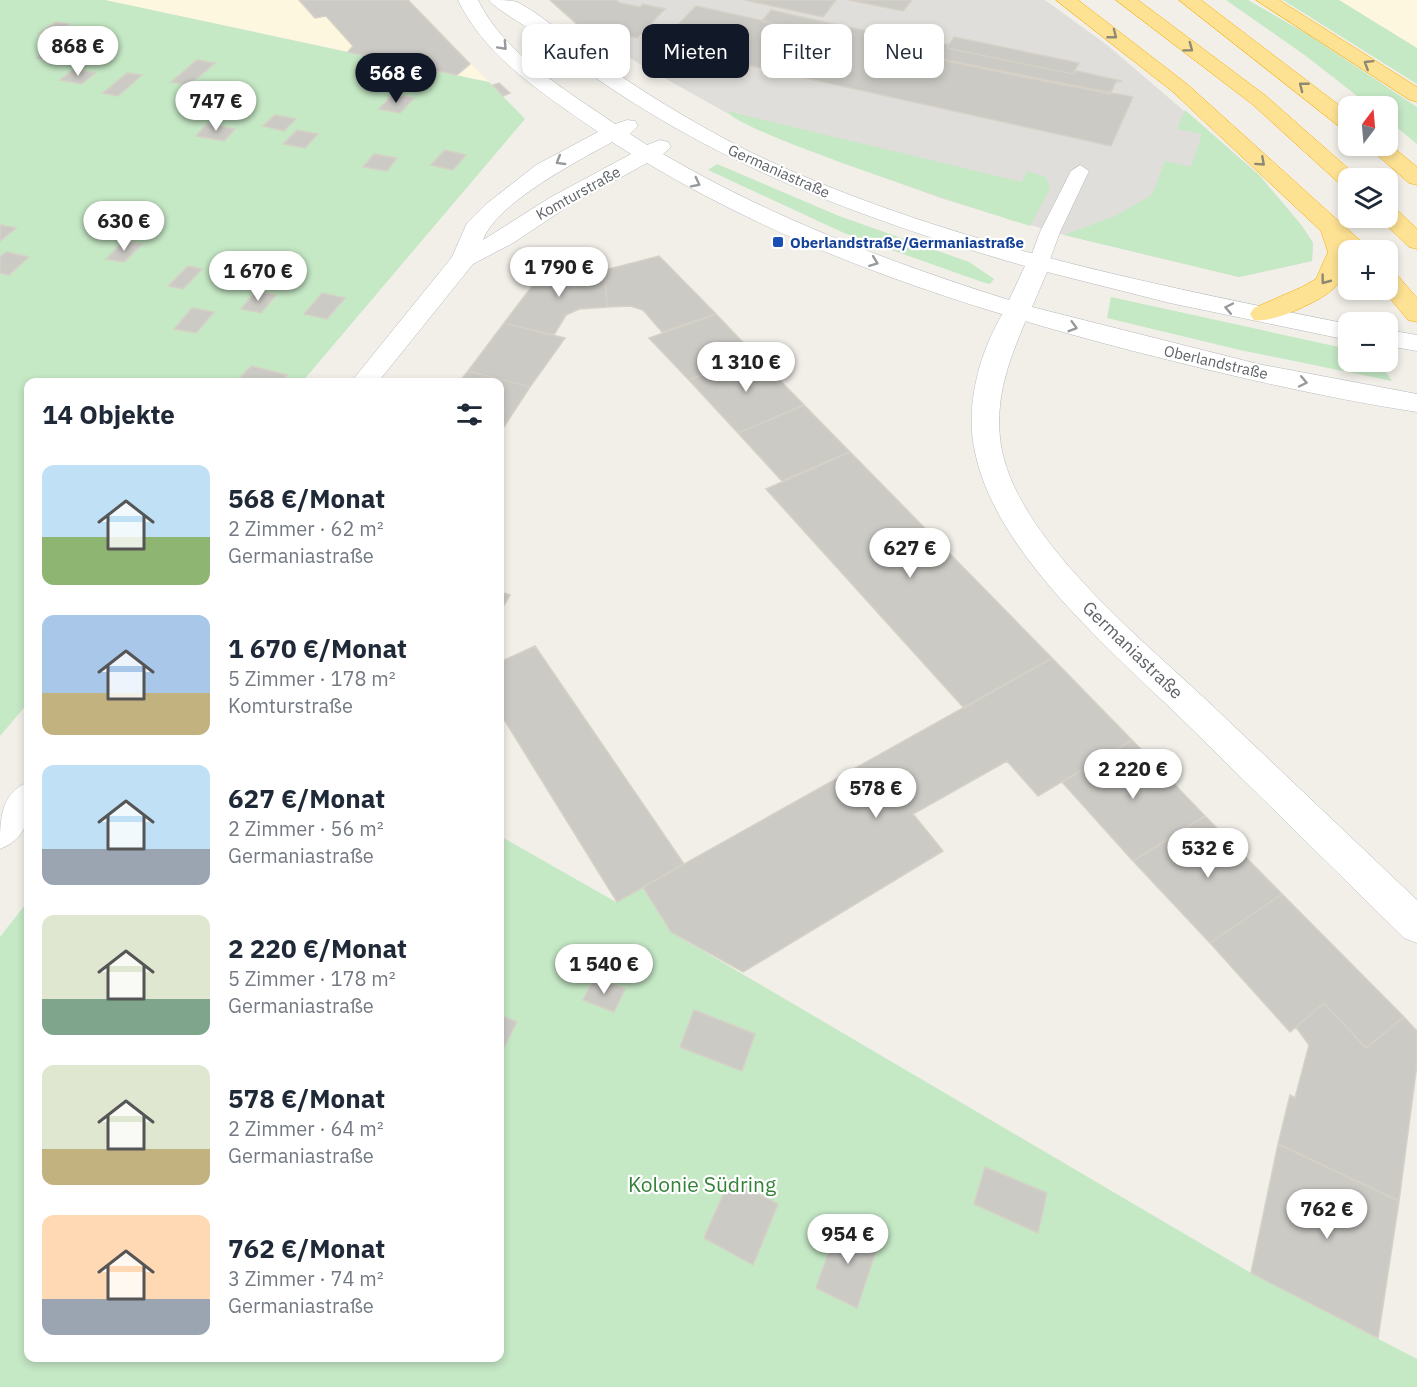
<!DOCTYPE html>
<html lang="de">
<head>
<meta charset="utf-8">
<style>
	:root { --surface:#fff; --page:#f6f6f7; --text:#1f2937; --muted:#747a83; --accent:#111827 }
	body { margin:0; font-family:"IBM Plex Sans",sans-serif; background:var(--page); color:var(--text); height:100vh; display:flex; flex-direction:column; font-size:22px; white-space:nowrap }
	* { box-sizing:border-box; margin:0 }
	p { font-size:20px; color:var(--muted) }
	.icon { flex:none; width:33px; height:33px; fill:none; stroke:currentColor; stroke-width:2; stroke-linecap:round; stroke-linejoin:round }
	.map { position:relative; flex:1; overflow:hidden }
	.details { position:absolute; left:24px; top:378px; width:480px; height:984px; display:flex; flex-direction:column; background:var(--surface); border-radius:12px; box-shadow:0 3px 9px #0003 }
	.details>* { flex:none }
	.banner { position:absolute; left:522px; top:24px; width:570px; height:54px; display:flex; gap:12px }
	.needle { width:39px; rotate:16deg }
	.fabs { position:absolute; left:1338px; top:96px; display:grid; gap:12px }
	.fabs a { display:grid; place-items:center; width:60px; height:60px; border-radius:12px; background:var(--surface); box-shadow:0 3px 9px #0003; font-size:30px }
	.price { position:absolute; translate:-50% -51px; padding:0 14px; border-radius:21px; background:#fff; color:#222; font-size:20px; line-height:39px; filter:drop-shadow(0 2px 3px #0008) }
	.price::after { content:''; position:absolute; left:50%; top:36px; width:18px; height:14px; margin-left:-9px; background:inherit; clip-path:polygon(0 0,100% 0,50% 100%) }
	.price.on { background:var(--accent); color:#fff }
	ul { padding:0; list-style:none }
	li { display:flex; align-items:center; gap:18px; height:150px; padding:0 18px }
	li span { display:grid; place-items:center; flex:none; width:168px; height:120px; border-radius:12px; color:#555 }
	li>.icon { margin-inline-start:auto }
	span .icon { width:72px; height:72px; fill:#fffc; stroke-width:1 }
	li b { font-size:26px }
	h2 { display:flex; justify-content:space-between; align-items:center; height:72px; padding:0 18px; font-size:26px }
	.chip { padding:0 21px; border-radius:12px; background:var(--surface); box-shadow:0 3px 9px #0003; font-size:21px; line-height:54px }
	.chip.on { background:var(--accent); color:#fff }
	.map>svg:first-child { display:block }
</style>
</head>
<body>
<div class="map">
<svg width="1417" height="1387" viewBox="0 0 1417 1387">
	<rect width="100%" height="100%" fill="#f1efe8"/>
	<path fill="#fef7e0" d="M 105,0 L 408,0 L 489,82 L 369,56 Z
		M 1339,0 L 1417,0 L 1417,48 Z"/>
	<path fill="#e0deda" d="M 550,0 L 1045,0 L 1107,45 L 1259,175 L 1302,226 L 1313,243 L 1312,261 L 1239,277 L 1064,235 L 943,199 L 820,154 L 725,112 L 643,66 L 578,25 Z"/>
	<path fill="#c5e8c5" d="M 0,0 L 105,0 L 469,78 L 489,82 L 525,119 L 302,382 L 28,382 L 28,703 L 0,736 Z
		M 1226,0 L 1248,0 L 1307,34 L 1417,107 L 1417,144 L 1388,120 L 1388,106 L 1370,106 L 1306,56 Z
		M 1283,0 L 1339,0 L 1417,48 L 1417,84 Z
		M 1185,110 L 1259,175 L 1302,226 L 1313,243 L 1312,261 L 1239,277 L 1064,235 L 1115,216 L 1152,195 L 1165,161 L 1191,167 L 1202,134 L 1177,129 Z
		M 727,111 L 1022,182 L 1027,171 L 1046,177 L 1050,188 L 1030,226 C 991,214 736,132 727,111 Z
		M 717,164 L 839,216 L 969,262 L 994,279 L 990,284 L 982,282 L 844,233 L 708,170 Z
		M 1111,297 L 1348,349 L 1348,362 L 1379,362 L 1392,381 L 1240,350 L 1107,318 Z
		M 500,836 L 616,902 L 643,887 L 671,932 L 1251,1273 L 1417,1359 L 1417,1387 L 0,1387 L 0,937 L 28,901 L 28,1358 L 500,1358 Z"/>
	<path fill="#cccac5" stroke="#d6d1c6" stroke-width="1.5" d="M 299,0 L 408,0 L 470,64 L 457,75 L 348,52 L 353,46 L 326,16 L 315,18 Z
		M 550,0 L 616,0 L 620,3 L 640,7 L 643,4 L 665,9 L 637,38 L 578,25 Z
		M 745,0 L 836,0 L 823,17 Z
		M 849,0 L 912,0 L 903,11 Z
		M 696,6 L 827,35 L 837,25 L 884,34 L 887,29 L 892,30 L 925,40 L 920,47 L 924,48 L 920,55 L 1133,97 L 1111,146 L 658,45 Z
		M 771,10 L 837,25 L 827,35 L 762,21 Z
		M 56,22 L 69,24 L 52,36 L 40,33 Z
		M 954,37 L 1079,63 L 1073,74 L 947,48 Z
		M 925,40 L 949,45 L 947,48 L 1073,74 L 1077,71 L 1122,81 L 1116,82 L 1110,94 L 1009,74 L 920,55 L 924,48 L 920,47 Z
		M 50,47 L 69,51 L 56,61 L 37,58 Z
		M 197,60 L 215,63 L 189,85 L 171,82 Z
		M 74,69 L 95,73 L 82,84 L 60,80 Z
		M 127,73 L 142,75 L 118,96 L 103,93 Z
		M 499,83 L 510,93 L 503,96 L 493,85 Z
		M 393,94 L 414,98 L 400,113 L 379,109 Z
		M 187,97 L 208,101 L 200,108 L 180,105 Z
		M 275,115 L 296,119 L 284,131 L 263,126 Z
		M 207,124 L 235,129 L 224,141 L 196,136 Z
		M 297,130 L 318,134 L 305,148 L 283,144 Z
		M 445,150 L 466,155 L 453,170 L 431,165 Z
		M 374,154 L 397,158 L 387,171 L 363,167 Z
		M 0,225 L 16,228 L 0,241 Z
		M 124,241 L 142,244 L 124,262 L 106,259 Z
		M 6,252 L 29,257 L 9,275 L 0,273 L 0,257 Z
		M 659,256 L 716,314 L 662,332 L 643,310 L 630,306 L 607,307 L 605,270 Z
		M 549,264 L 584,272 L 605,270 L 607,307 L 579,309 L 566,315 L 554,335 L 504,323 Z
		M 188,266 L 202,269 L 183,289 L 168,286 Z
		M 256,291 L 276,295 L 261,313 L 241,309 Z
		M 322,293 L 345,298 L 327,319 L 304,314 Z
		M 192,308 L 214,312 L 196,333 L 174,329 Z
		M 716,314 L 754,354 L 689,380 L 649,338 Z
		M 504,323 L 565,338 L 530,387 L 468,371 Z
		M 754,354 L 804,405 L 738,433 L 689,380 Z
		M 251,366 L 287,375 L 281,382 L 237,381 Z
		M 468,371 L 530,387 L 500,433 L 500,382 L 459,382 Z
		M 804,405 L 850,452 L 782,481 L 738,433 Z
		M 850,452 L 859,461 L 1052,658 L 964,708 L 766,489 Z
		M 500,592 L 510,595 L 500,612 Z
		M 535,646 L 684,864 L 617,902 L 500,713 L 500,662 Z
		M 1052,658 L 1132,740 L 1038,796 L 1007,761 L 913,814 L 943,851 L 743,972 L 671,932 L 643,887 Z
		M 1132,740 L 1205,816 L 1133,861 L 1062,782 Z
		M 1205,816 L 1282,894 L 1210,943 L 1133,861 Z
		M 1282,894 L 1404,1017 L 1366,1048 L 1324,1003 L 1290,1032 L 1210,943 Z
		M 595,977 L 625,989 L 614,1012 L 583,1000 Z
		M 1324,1003 L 1366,1048 L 1404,1017 L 1417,1031 L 1417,1064 L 1399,1201 L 1278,1144 L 1290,1095 L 1295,1098 L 1309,1045 L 1296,1027 Z
		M 694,1010 L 755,1034 L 742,1071 L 680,1047 Z
		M 500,1015 L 517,1022 L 500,1055 Z
		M 1278,1144 L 1399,1201 L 1378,1338 L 1251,1273 Z
		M 985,1167 L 1047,1193 L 1038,1233 L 974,1204 Z
		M 730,1179 L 778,1204 L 753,1265 L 704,1238 Z
		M 839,1223 L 879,1242 L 857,1308 L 816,1288 Z"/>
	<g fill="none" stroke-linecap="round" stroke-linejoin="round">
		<defs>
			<path id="service" d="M 1080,165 L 1089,171 L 1060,232 L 1049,262 L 1046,266 L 1032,266 L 1029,262 L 1040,232 L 1071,171 Z"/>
			<path id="minor" d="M 1017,303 L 1026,305 L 1030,311 C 1010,357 992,400 1002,451 C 1022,545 1148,644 1216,709 C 1283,773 1350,836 1417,900 L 1417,943 L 1404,938 C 1335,870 1266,802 1197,734 C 1122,659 997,559 975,452 C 964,404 981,346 1008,305 Z"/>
			<path id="tertiary" d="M 458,0 L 478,0 C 505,55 566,90 615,124 L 627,120 L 635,121 L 638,126 L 630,134 L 647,145 L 660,140 L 668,142 L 671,147 L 663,154 C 772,218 889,262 1009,300 L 1025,266 C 847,215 687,154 541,37 C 530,28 495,9 489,0 C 498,0 510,0 517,2 C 543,15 565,37 589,54 C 639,90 693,123 748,151 C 936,242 1146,283 1348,324 L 1348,340 L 1170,303 L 1047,272 L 1032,307 L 1258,364 L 1417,394 L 1417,412 C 1321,397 1227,375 1133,351 C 964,307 797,253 647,163 L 567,207 L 513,243 L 473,264 L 378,382 L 351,382 L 452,257 L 467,223 L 485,205 L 536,165 L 598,132 C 547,96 486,59 458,0 ZM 612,142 L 631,154 L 551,197 L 483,240 C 496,203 578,161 612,142 Z
				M 1388,330 L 1417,335 L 1417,351 L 1388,346 Z
				M 28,782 C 31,810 31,837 0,849 C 0,819 0,794 28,782 Z"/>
			<path id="motorway" d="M 1056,0 L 1078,0 L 1187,84 L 1365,245 L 1368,250 L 1348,250 C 1348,262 1344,277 1336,286 C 1325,300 1271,324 1254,320 L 1250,314 L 1254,308 L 1302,287 L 1316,279 L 1328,252 L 1321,231 L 1173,92 Z
				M 1116,0 L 1138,0 L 1266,96 L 1359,178 L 1348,178 L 1348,186 L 1340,184 L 1252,104 Z
				M 1179,0 L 1201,0 L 1348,112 L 1348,128 L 1340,127 Z
				M 1256,0 L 1279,0 L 1417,87 L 1417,102 L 1410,100 Z
				M 1388,143 L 1417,167 L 1417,185 L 1409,183 L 1367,146 L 1388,146 Z
				M 1388,207 L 1396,209 L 1417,229 L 1417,249 L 1409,247 L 1379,218 L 1388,218 Z
				M 1388,272 L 1397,275 L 1417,298 L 1417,322 L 1408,320 L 1383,290 L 1388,290 Z"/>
		</defs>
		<use href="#service" stroke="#b5b8bc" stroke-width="1"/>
		<use href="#minor" stroke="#b5b8bc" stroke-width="1"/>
		<use href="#tertiary" stroke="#b5b8bc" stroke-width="1"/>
		<use href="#motorway" stroke="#f9ab00" stroke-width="1"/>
		<use href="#service" fill="#fff" fill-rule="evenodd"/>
		<use href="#minor" fill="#fff" fill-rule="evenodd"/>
		<use href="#tertiary" fill="#fff" fill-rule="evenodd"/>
		<use href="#motorway" fill="#fde293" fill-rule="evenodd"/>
	</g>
	<defs><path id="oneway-chevron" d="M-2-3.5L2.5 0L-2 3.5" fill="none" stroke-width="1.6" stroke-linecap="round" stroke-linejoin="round" transform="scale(1.5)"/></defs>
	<g stroke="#8e8975">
		<use href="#oneway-chevron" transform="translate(1113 35) rotate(38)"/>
		<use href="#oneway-chevron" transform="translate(1189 48) rotate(37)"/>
		<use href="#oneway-chevron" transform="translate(1368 64) rotate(-148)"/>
		<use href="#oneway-chevron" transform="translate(1303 86) rotate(-142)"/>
		<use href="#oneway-chevron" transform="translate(1261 162) rotate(42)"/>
		<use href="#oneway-chevron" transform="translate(1325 280) rotate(127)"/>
	</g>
	<g stroke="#979a9d">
		<use href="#oneway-chevron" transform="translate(503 46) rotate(47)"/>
		<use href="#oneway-chevron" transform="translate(560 161) rotate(149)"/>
		<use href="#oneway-chevron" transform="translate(696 183) rotate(27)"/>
		<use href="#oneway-chevron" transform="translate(874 262) rotate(21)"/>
		<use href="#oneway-chevron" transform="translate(1229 308) rotate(-168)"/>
		<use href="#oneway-chevron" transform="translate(1073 327) rotate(16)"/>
		<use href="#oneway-chevron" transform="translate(1303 382) rotate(12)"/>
	</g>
	<rect fill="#1a4fb4" stroke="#fff" stroke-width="2" x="772" y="236" width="12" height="12" rx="3"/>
	<g text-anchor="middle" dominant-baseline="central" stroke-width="4.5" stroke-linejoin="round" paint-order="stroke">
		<g font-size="15" fill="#5f6368" stroke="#fff">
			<text transform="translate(779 171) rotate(24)">Germaniastraße</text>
			<text transform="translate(578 193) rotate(-29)">Komturstraße</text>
			<text transform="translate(1216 362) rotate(13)">Oberlandstraße</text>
		</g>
		<g font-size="15" font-weight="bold" fill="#164399" stroke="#fff" text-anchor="start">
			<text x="790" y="242">Oberlandstraße/Germaniastraße</text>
		</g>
		<g font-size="18" fill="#5f6368" stroke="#fff">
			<text transform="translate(1133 650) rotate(44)">Germaniastraße</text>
		</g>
		<g font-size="21" fill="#348238" stroke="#fff">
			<text x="702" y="1184">Kolonie Südring</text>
		</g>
	</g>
</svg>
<div class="fabs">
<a><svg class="needle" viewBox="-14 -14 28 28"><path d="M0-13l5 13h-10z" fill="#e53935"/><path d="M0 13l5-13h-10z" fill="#747a83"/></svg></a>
<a><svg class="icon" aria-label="layers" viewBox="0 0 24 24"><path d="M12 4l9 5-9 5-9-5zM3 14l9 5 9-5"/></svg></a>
<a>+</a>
<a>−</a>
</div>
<b class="price" style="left:78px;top:77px">868 €</b>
<b class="price on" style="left:396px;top:104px">568 €</b>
<b class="price" style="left:216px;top:132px">747 €</b>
<b class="price" style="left:124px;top:252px">630 €</b>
<b class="price" style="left:559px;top:298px">1 790 €</b>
<b class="price" style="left:258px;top:302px">1 670 €</b>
<b class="price" style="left:746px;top:393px">1 310 €</b>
<b class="price" style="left:910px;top:579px">627 €</b>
<b class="price" style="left:1133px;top:800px">2 220 €</b>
<b class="price" style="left:876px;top:819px">578 €</b>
<b class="price" style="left:1208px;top:879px">532 €</b>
<b class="price" style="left:604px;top:995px">1 540 €</b>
<b class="price" style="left:1327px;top:1240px">762 €</b>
<b class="price" style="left:848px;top:1265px">954 €</b>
<div class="banner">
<a class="chip">Kaufen</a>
<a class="chip on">Mieten</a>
<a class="chip">Filter</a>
<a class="chip">Neu</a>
</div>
<section class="details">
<h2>14 Objekte<svg class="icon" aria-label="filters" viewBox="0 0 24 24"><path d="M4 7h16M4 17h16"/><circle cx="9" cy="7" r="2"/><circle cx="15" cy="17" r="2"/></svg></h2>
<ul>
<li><span style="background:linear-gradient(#bfe0f5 60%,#8fb573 0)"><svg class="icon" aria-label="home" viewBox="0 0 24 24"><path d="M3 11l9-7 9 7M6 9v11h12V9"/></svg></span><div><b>568 €/Monat</b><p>2 Zimmer · 62 m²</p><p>Germaniastraße</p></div></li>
<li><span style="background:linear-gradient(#a9c7e8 65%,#c2b280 0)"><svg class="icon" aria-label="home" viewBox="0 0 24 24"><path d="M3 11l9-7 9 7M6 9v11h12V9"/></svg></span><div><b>1 670 €/Monat</b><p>5 Zimmer · 178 m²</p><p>Komturstraße</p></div></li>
<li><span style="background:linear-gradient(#bfe0f5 70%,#9aa5b1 0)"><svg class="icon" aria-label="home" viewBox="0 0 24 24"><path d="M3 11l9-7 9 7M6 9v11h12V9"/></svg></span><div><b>627 €/Monat</b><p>2 Zimmer · 56 m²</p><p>Germaniastraße</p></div></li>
<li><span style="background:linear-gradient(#dfe7d0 70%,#7fa58c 0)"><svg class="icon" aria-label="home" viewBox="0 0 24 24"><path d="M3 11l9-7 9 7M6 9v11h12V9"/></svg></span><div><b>2 220 €/Monat</b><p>5 Zimmer · 178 m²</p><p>Germaniastraße</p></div></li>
<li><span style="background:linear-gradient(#dfe7d0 70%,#c2b280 0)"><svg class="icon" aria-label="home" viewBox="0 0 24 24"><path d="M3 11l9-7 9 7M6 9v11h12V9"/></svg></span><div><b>578 €/Monat</b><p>2 Zimmer · 64 m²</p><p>Germaniastraße</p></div></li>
<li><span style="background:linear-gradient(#ffd9b3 70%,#9aa5b1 0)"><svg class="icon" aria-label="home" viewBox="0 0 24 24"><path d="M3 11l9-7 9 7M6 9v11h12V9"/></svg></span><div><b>762 €/Monat</b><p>3 Zimmer · 74 m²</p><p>Germaniastraße</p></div></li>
</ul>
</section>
</div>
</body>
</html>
